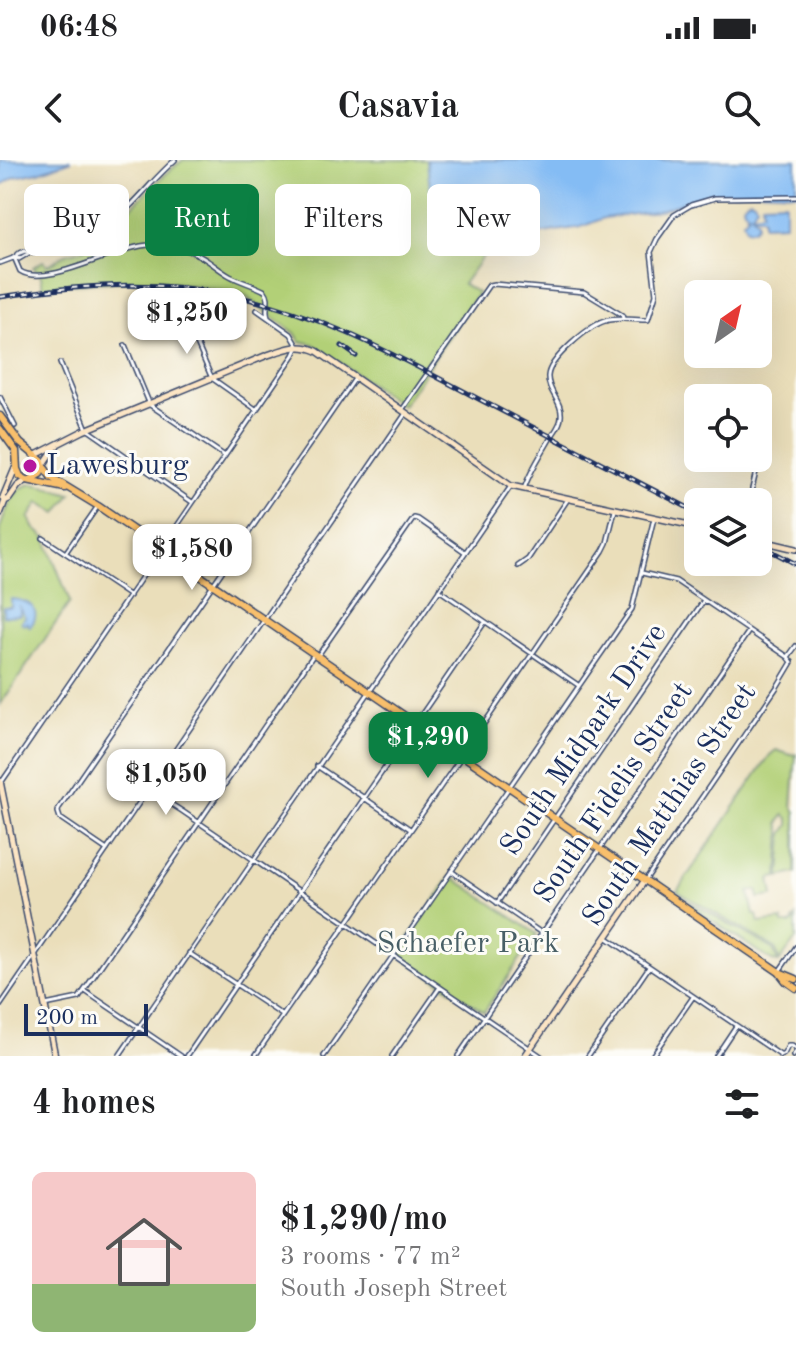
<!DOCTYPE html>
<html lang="en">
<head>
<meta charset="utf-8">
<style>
	:root { --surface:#fff; --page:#f6f6f6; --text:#202124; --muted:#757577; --line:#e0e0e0; --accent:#0b8043 }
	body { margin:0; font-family:"Old Standard TT",serif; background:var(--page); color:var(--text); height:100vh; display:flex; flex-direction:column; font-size:30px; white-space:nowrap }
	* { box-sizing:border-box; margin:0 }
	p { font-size:26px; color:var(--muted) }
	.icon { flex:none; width:44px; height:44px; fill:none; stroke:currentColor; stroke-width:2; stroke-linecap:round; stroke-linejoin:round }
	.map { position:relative; height:896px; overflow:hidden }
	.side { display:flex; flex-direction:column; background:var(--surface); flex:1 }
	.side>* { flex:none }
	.guide { position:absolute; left:24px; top:24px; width:748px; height:72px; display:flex; gap:16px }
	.needle { width:52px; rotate:34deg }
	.tools { position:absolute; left:684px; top:120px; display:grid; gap:16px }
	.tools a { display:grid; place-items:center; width:88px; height:88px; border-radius:12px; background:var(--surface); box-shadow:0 8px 32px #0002; font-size:40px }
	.scale { position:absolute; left:24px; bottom:20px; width:124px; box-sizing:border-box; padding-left:8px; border:4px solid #1b2f5e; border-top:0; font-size:22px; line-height:28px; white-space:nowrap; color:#1b2f5e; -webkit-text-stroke:6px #fdfcf7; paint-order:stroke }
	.price { position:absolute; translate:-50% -68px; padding:0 18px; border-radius:16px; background:#fff; color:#222; font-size:26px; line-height:52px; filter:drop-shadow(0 2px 4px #0008) }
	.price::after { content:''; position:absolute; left:50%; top:48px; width:24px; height:18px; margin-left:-12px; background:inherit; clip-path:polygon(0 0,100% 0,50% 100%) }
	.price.selected { background:var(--accent); color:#fff }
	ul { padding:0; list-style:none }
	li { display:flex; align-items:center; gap:24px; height:200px; padding:0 32px }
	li+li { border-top:2px solid var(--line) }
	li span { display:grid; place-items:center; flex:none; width:224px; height:160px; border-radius:12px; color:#555 }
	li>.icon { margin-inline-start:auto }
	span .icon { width:96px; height:96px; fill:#fffc; stroke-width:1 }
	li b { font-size:34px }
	h2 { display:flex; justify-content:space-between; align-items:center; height:96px; padding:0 32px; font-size:34px }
	.chip { padding:0 28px; border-radius:12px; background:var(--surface); box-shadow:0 8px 32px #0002; font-size:28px; line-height:72px }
	.chip.selected { background:var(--accent); color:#fff }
	.status { display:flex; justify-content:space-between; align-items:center; height:56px; padding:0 40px; background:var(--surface); direction:ltr }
	.status svg { height:22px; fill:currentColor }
	header { display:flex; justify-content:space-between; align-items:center; height:104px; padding:0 32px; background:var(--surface); font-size:36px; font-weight:600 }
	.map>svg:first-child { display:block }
</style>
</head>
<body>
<div class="status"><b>06:48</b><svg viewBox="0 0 49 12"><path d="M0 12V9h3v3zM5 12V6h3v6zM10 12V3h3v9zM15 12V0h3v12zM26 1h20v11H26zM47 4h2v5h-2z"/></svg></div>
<header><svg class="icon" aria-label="back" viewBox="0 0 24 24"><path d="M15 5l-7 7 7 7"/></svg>Casavia<svg class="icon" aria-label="search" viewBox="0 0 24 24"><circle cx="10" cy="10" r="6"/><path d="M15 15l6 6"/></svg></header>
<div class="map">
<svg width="796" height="896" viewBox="0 0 796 896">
	<rect width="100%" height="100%" fill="#fdfcf7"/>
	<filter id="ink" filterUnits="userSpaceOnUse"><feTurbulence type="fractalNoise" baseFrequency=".0125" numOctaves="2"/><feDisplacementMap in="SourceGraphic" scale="16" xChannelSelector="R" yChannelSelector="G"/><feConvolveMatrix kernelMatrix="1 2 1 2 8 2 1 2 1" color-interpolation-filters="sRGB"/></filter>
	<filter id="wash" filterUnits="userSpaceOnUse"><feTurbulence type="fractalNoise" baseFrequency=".006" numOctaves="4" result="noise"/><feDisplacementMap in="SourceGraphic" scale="32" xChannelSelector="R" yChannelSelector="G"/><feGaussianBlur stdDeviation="1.8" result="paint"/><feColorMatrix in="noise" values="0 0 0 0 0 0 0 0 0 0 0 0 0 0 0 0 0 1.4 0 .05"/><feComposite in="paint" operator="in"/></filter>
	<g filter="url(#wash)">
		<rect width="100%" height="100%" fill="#eadeba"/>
		<path fill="#b2d077" stroke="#66806a" stroke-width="2" d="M 183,0 L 427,0 L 430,28 L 465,68 L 494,81 L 463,124 L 478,133 L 402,246 L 313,184 L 300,181 L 295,173 L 243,135 L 212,129 L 178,124 L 135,121 L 64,124 L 43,128 L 41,116 L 33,107 L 43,101 L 47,105 C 55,103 56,99 63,95 C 70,92 79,92 86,87 C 122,62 148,26 183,0 Z
			M 33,324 L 51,328 L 71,334 L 57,353 L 39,342 L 29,358 L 35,369 L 45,377 L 70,442 L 0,545 L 0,368 C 7,350 12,326 33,324 Z
			M 776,590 L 791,595 L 796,594 L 792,646 L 796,652 L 796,713 L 780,717 L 783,674 L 789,665 L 789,659 L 784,655 L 779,663 L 781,670 L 778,717 L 770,719 L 773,736 L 759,738 L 757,730 L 749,732 L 754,755 L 757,755 L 759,763 L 782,760 L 783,764 L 791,764 L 794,761 L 793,760 L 796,757 L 796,779 L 780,801 L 775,788 L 677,731 L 770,595 Z
			M 451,716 L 537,774 L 484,852 L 398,794 Z
			M 655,720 L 681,737 L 773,789 L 778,802 L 772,801 L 654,721 Z"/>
		<path fill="#84bcf4" stroke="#5076a9" stroke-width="2" d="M 0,0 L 72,0 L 39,12 L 15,17 L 0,26 Z
			M 427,0 L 796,0 L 796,33 L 761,31 L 709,34 L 657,51 L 604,58 L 581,67 L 494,81 L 444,56 L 430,28 Z
			M 750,39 L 754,41 L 757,45 L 752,54 L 763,52 L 762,43 L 785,42 L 785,64 L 763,65 L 763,57 L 752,55 L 757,61 L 757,65 L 752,70 L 746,69 L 743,61 L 748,56 L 746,54 L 749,54 L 744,49 L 743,45 L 746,41 Z
			M 11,439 C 28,440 44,449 30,467 L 27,462 L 25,465 L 21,462 L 25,457 L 20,448 L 20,455 L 3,456 L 3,447 L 11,447 Z"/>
	</g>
	<g filter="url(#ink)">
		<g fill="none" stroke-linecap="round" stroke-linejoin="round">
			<defs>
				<path id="street" d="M 14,97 L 20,111 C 47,129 118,85 151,85 C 168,84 190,89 205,99 C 213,104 221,111 230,116 C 241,122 254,125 265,131 C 272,140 264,147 268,157
					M 16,97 L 17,94 L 25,91 L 29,93 C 45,90 63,88 79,82 C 120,67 143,28 175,0
					M 0,103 L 16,97 L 19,99 L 29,93
					M 186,158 L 210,214 L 213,219 L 257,250
					M 125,185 L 150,245 L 225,296
					M 60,203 L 87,269 L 192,342
					M 0,237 L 15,266
					M 402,250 L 489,125 L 494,124 L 584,132 L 622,155 L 623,158
					M 524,329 C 530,311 541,295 550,279 C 554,272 561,265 561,257 C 563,242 547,231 548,216 C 549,199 589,166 605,161 C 619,157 633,160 648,160 L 656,134 L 651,92 L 657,79 L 674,55 L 691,45 L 715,38 L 796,37
					M 749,342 L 760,294
					M 758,368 L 769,374 L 769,381
					M 43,378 L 130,436
					M 66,392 L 98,346
					M 518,406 L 528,399 L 568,339
					M 642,413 L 676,421 L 788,497
					M 439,430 L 578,525
					M 319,494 L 414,358 L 418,359 L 465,392
					M 788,497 L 796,486
					M 317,606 L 410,669
					M 1,623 L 294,195 L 298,186 L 291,174 L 257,150
					M 149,630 L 182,651 L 541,896
					M 107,690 L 60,658 L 58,652 L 59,648 L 354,220
					M 451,711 L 543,774
					M 646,719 L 777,527 L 792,502 L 788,497
					M 497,743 L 704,440
					M 606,777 L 780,895
					M 189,793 L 282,855
					M 780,810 L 796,787
					M 85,831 L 181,896
					M 45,845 L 79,838 L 314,494
					M 0,846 L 406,253
					M 119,896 L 511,326
					M 187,896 L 485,462
					M 255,896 L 603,391 L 607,383 L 615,350
					M 324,896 L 632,449 L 654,358
					M 392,896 L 440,827
					M 458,896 L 749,471
					M 588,896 L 649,807
					M 652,896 L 693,837
					M 716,896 L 736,866
					M 780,896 L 784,894 L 788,886 L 792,886 L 796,889
					M 793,896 L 796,892"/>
				<path id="secondary" d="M 36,295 L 83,271 L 265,196 C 283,190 298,182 317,191 L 511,326 L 698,367
					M 44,304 L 57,285
					M 5,341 L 9,339 L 18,326 L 27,320
					M 0,354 L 5,341 L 3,337 L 16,306
					M 758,380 L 796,389
					M 0,621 L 55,896
					M 525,896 L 645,720"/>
				<path id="primary" d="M 0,256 L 20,283 L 42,301 L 43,305 L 40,314 L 30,320
					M 0,269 L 16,291 L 17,309 L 20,316 L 27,320 L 65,328
					M 43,306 L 52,318 L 98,346 L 779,812 L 786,821 L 796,828
					M 779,812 L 796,819"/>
			</defs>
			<use href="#street" stroke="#3a496c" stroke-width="6"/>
			<use href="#secondary" stroke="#3a496c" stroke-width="8"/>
			<use href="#primary" stroke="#3a496c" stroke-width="9"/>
			<use href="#street" stroke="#fff" stroke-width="3"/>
			<use href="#secondary" stroke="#fce5c4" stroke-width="5"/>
			<use href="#primary" stroke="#f8bf6c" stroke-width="6"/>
			<defs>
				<path id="rail" d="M 0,137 C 77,125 154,119 230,135 C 317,152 393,194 471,235 C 547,274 622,314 698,353
					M 342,186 L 356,196
					M 758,384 L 796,404"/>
			</defs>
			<use href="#rail" stroke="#1b2f5e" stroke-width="5"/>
			<use href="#rail" stroke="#fdfcf7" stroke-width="2" stroke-dasharray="6" stroke-linecap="butt"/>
		</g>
	</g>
	<circle fill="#b5179e" stroke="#fdfcf7" stroke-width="3" cx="30" cy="306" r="8"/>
	<g text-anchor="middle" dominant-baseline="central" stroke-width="6" stroke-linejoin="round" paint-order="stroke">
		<g font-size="30" fill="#1b2f5e" stroke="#fdfcf7" text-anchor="start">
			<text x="46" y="306">Lawesburg</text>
		</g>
		<g font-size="30" fill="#1b2f5e" stroke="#fdfcf7">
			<text transform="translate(584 580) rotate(-56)">South Midpark Drive</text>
			<text transform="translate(614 633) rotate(-56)">South Fidelis Street</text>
			<text transform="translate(670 645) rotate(-56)">South Matthias Street</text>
		</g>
		<g font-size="30" fill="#485f66" stroke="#fdfcf7">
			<text x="468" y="784">Schaefer Park</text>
		</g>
	</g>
</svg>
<div class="tools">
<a><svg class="needle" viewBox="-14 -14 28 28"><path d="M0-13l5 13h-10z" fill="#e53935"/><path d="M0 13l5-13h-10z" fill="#757577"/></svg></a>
<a><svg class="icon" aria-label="locate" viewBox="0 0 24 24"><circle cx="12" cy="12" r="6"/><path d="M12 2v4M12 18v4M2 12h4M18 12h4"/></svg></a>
<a><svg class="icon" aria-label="layers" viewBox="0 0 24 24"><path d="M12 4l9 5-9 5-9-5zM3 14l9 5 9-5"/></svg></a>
</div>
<div class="scale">200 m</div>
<b class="price" style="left:187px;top:196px">$1,250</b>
<b class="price" style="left:192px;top:432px">$1,580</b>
<b class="price selected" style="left:428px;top:620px">$1,290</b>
<b class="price" style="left:166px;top:657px">$1,050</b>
<div class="guide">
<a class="chip">Buy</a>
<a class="chip selected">Rent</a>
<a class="chip">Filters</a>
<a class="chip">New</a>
</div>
</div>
<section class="side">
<h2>4 homes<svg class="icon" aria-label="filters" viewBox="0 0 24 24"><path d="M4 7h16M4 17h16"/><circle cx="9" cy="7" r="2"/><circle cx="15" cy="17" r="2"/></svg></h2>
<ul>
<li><span style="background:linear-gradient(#f6c9c9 70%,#8fb573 0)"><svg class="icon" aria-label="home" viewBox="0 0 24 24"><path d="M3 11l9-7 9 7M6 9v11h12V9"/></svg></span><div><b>$1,290/mo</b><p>3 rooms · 77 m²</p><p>South Joseph Street</p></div></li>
</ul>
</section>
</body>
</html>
